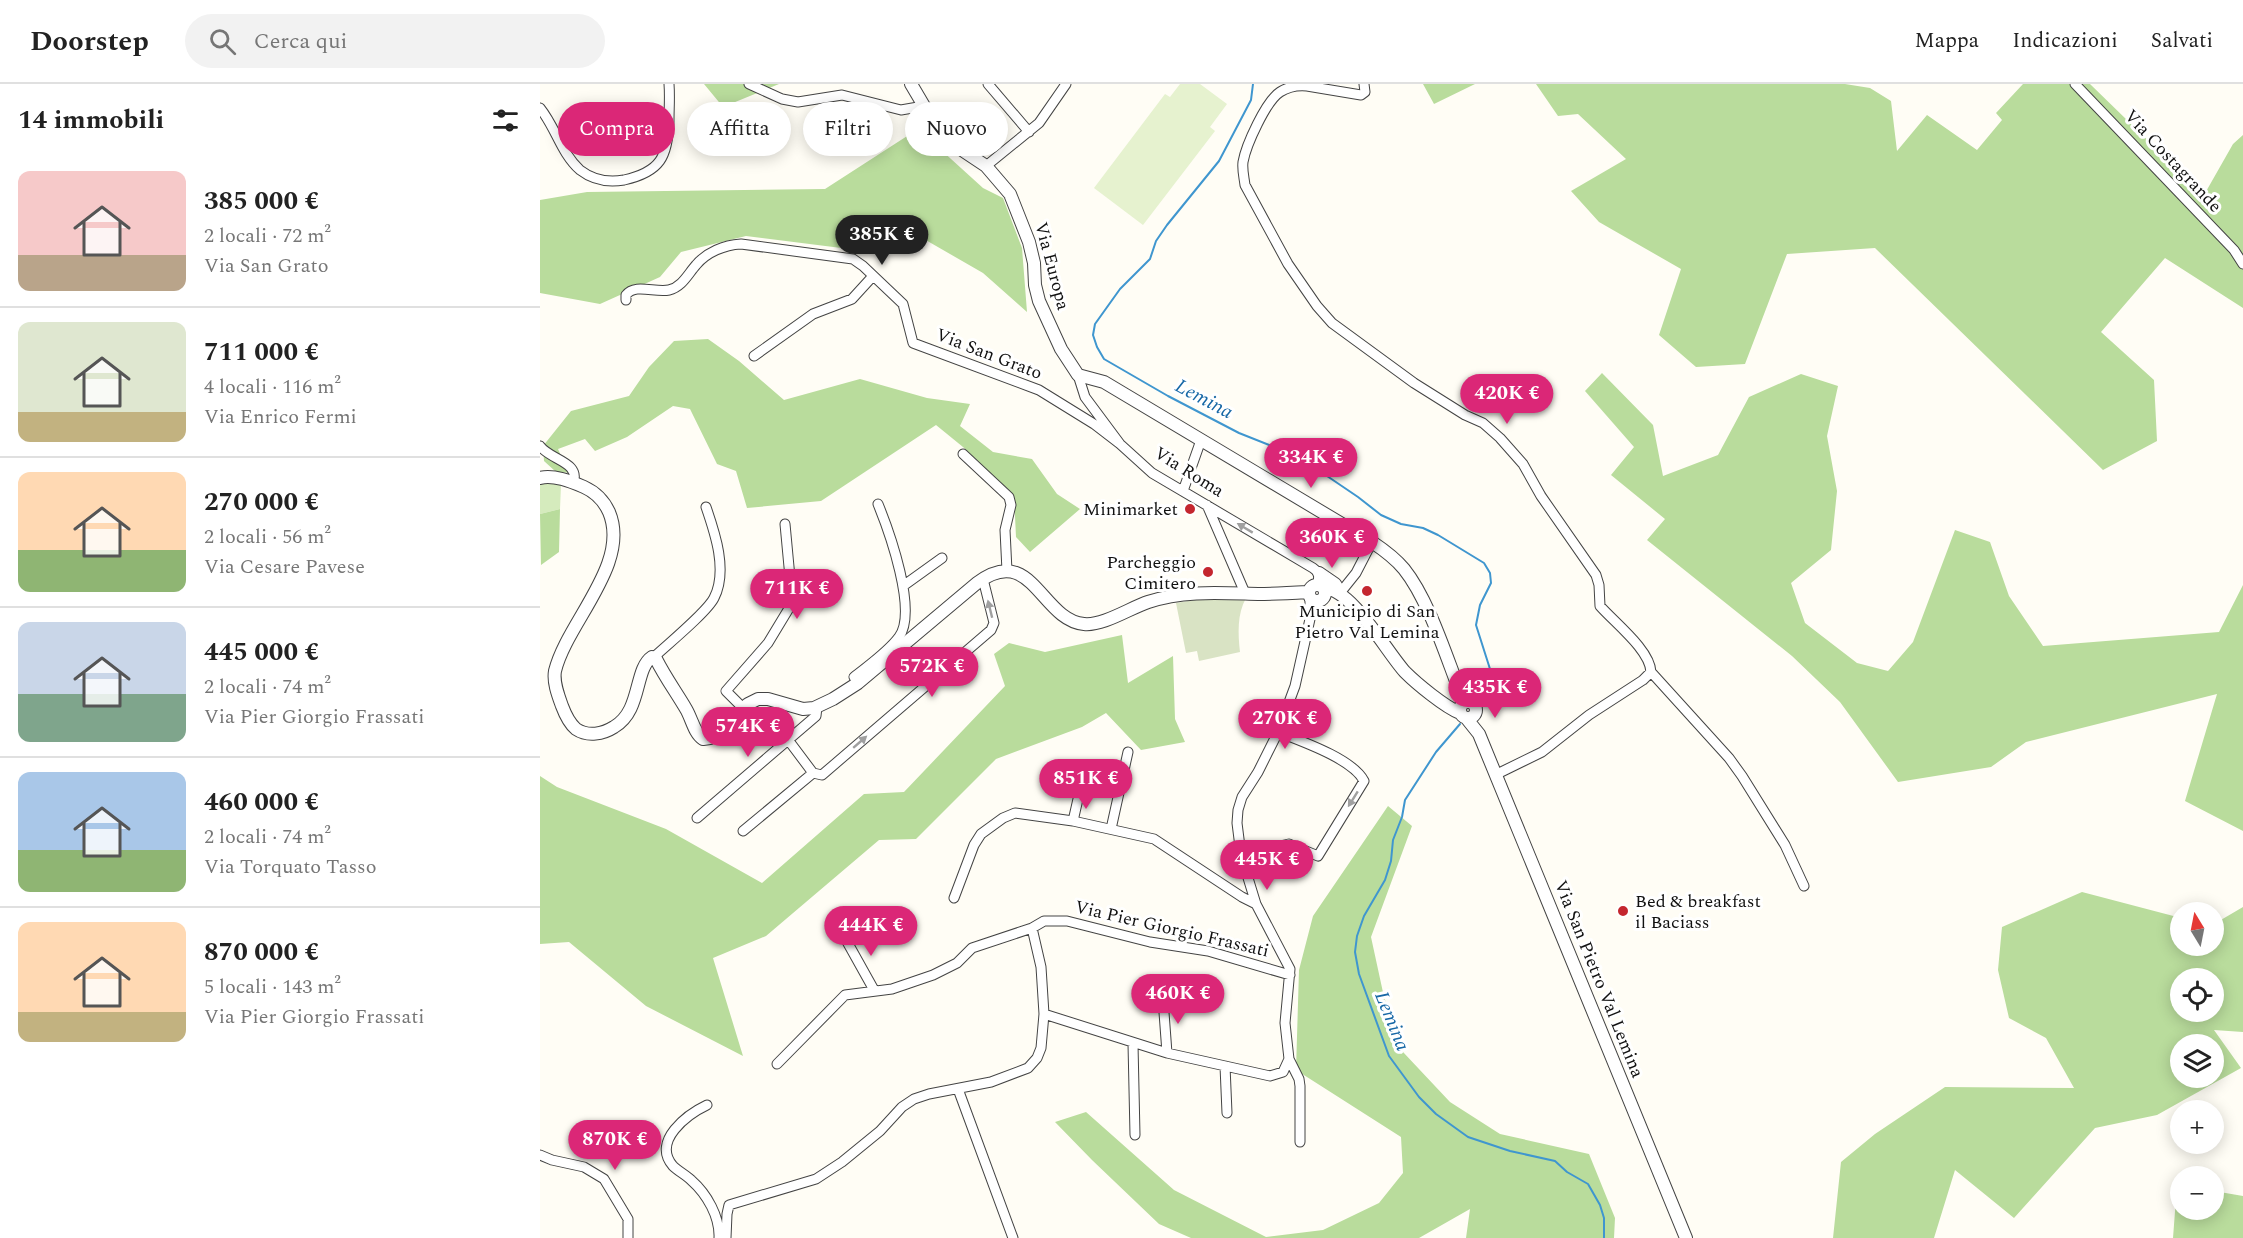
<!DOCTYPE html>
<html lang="it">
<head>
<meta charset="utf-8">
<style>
	:root { --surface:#fff; --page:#f2f2f2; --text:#222; --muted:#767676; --line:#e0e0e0; --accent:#db2777 }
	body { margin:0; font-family:Spectral,serif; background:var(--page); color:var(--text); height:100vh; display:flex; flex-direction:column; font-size:22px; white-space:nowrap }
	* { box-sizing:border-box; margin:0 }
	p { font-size:20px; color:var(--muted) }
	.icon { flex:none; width:33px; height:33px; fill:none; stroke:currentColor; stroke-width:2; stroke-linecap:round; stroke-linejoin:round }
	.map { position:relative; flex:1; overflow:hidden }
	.sheet { display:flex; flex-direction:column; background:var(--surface); width:540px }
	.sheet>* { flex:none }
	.top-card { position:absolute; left:18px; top:18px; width:570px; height:54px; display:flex; gap:12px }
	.needle { width:39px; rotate:350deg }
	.controls { position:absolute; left:1630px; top:818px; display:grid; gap:12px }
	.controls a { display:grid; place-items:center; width:54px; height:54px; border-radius:50%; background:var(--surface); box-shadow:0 3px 15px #0003; font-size:30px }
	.price { position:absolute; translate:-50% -51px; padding:0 14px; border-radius:21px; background:var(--accent); color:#fff; font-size:20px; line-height:39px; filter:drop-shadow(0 2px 3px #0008) }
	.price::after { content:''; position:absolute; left:50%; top:36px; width:18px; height:14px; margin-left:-9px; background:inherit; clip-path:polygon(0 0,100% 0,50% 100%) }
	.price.on { background:#222; color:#fff }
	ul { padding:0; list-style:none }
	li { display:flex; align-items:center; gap:18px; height:150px; padding:0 18px }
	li+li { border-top:2px solid var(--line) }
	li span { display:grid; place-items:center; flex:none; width:168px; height:120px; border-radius:12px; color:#555 }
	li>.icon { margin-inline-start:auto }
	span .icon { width:72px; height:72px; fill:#fffc; stroke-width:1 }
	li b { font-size:26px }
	h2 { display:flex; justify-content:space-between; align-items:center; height:72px; padding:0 18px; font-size:26px }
	.tag { padding:0 21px; border-radius:27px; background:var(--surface); box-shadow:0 3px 15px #0003; font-size:21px; line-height:54px }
	.tag.on { background:var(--accent); color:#fff }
	header { display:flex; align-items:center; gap:36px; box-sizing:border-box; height:84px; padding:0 30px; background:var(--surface); border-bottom:2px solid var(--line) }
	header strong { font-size:28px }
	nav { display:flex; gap:33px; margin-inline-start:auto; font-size:21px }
	.search { width:420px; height:54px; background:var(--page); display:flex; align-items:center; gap:15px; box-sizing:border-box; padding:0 21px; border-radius:33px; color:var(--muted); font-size:22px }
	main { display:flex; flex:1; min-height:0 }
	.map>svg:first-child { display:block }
</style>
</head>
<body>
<header>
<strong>Doorstep</strong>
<div class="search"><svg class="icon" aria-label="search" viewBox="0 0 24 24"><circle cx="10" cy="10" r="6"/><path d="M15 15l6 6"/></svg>Cerca qui</div>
<nav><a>Mappa</a><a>Indicazioni</a><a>Salvati</a></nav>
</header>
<main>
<section class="sheet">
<h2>14 immobili<svg class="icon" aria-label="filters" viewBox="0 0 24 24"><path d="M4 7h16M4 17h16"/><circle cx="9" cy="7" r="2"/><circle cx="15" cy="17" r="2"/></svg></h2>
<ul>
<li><span style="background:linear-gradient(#f6c9c9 70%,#b9a48a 0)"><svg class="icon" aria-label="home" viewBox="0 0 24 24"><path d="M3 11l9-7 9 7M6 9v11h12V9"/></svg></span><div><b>385 000 €</b><p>2 locali · 72 m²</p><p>Via San Grato</p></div></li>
<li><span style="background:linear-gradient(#dfe7d0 75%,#c2b280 0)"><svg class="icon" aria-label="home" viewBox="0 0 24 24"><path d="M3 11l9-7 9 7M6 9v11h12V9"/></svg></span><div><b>711 000 €</b><p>4 locali · 116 m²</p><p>Via Enrico Fermi</p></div></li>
<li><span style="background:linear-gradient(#ffd9b3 65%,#8fb573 0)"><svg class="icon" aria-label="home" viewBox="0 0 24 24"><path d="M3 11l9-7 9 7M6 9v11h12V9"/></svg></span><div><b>270 000 €</b><p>2 locali · 56 m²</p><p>Via Cesare Pavese</p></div></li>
<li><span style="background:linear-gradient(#c9d6e8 60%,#7fa58c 0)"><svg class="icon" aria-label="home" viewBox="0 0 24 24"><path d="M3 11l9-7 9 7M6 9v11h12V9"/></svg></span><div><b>445 000 €</b><p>2 locali · 74 m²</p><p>Via Pier Giorgio Frassati</p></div></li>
<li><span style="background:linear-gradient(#a9c7e8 65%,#8fb573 0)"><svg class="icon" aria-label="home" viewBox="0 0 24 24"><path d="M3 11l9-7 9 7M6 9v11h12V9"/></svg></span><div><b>460 000 €</b><p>2 locali · 74 m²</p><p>Via Torquato Tasso</p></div></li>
<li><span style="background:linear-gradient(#ffd9b3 75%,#c2b280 0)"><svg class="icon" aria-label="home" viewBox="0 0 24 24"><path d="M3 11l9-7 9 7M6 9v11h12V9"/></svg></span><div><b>870 000 €</b><p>5 locali · 143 m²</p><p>Via Pier Giorgio Frassati</p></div></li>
</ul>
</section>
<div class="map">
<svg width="1703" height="1154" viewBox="0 0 1703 1154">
	<rect width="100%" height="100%" fill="#fffdf5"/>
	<path fill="#d5ebbd" d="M 7,397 L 21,401 L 20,425 L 0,430 L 0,400 Z"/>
	<path fill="#b9dc9c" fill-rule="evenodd" d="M 164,0 L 239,0 L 183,23 Z
		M 883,0 L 935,0 L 894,20 Z
		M 996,0 L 1305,0 L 1330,4 L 1351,17 L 1357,67 L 1387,31 L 1437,66 L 1462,36 L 1456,29 L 1483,0 L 1550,0 L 1664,111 L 1693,60 L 1703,51 L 1703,224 L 1625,174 L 1561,248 L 1614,296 L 1617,357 L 1563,386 L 1335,164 L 1247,170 L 1205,280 L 1156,283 L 1119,251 L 1141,185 L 1059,138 L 1031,107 L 1086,75 L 1038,30 L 1018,32 Z
		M 378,45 L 443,104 L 463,114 L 482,164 L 487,228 L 443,189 L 377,151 L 325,167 L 206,152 L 141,168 L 120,193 L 60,220 L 0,209 L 0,116 L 47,108 L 285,105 Z
		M 168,255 L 199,277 L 244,316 L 320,295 L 387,314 L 430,320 L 420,342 L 453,368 L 492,375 L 517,410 L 540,425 L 490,468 L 476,453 L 474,411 L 423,363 L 396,341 L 281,417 L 207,424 L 196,387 L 177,380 L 150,325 L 133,322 L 87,353 L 55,367 L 45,355 L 18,365 L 22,374 L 37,384 L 38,389 L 16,388 L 4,377 L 3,362 L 31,327 L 89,312 L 109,283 L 134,257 Z
		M 1062,289 L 1113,341 L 1123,392 L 1178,371 L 1209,313 L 1261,290 L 1298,302 L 1287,352 L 1297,407 L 1291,466 L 1251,499 L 1265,539 L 1317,579 L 1348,587 L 1373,558 L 1415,446 L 1450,458 L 1469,512 L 1503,562 L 1679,548 L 1703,501 L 1703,747 L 1645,717 L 1677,610 L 1486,658 L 1451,683 L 1358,698 L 1300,618 L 1252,572 L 1107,456 L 1125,435 L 1071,391 L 1094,363 L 1045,307 Z
		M 20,425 L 19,468 L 1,481 L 0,430 Z
		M 582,551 L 588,599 L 633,572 L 635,635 L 645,658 L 601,666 L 566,629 L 542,643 L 456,675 L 376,755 L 339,756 L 226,852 L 173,874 L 203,972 L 106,922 L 29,858 L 0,860 L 0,692 L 17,703 L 126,745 L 222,799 L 324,710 L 364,708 L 465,602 L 454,570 L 469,559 L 505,568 Z
		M 848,722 L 872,742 L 831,853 L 844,913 L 863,968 L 910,1018 L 960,1050 L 1049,1070 L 1075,1134 L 1074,1154 L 926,1154 L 930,1125 L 879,1154 L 651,1154 L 619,1140 L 552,1076 L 515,1038 L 546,1028 L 634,1106 L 726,1153 L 783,1146 L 839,1119 L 863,1089 L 861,1053 L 756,986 L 759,886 L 773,832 Z
		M 1542,808 L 1641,834 L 1641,861 L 1674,861 L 1674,840 L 1703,823 L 1703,948 L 1674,946 L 1701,984 L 1617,1031 L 1555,1044 L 1474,1134 L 1415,1086 L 1394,1154 L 1293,1154 L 1301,1078 L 1335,1050 L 1405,1003 L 1534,1004 L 1506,954 L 1469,934 L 1458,886 L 1462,843 ZM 1641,894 L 1674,894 L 1674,927 L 1641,927 ZM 1641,960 L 1674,960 L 1674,993 L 1641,993 Z
		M 1637,1101 L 1641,1102 L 1641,1125 L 1674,1125 L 1674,1107 L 1703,1112 L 1703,1154 L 1633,1154 Z"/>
	<path fill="#d9e3c4" d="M 682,511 L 683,516 L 706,514 C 697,530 698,550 700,568 L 659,577 L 657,567 L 646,569 L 636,519 Z"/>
	<path fill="#e6f2cf" d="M 640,0 L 660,0 L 687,20 L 670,43 L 675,47 L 603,141 L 554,104 L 625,10 L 630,13 Z"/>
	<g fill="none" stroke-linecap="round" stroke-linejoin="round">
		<path stroke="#3f96cf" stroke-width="2" d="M 713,0 L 711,16 L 679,77 L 627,141 L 616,157 L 610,175 L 580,205 L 555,240 L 553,251 L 557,263 L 564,275 L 628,312 L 699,349 L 759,373 L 818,413 L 841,431 L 861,440 L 883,444 L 898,451 L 944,479 L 950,489 L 951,499 L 940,521 L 936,541 L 950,585 L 949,595 L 937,615
			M 920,640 L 896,668 L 865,716 L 862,733 L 853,756 L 851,777 L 845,796 L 824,832 L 817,852 L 815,868 L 819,890 L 849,972 L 879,1013 L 896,1030 L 928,1053 L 970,1067 L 1015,1077 L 1027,1088 L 1048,1100 L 1060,1121 L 1064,1134 L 1064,1154"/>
		<defs>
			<path id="minor" d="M 209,0 L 242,15 L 258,18 L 302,11 L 361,26 L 384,22
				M 448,0 L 489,48
				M 824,0 L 825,8 L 821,11 L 767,2 C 757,1 748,3 740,8 C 726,17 706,61 703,78 C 702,86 704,93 705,101 L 748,180 L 777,222 L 792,239 L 874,299 L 925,331 L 943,339 L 960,354 L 983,380 L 1001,412 L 1056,491 L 1059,501 L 1060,522 C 1075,539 1110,566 1111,588 L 1189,674 L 1202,692 L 1245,761 L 1264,802
				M 1535,0 L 1694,166 L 1703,180
				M 0,24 C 16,44 21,69 40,86 C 53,96 67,99 84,96 C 120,88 128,73 129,37 C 129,25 130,12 129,0
				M 446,82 L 499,39 L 526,0
				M 86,216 L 86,211 C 95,199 115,209 129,206 C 142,203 148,190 156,181 C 167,168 184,161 201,160 L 313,175 L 323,182 L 363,220 L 373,259 L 499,306 L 554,340 L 580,360
				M 214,272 L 273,230 L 312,215 L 333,192
				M 538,291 L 545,313 L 580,360 L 612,389 L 773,484 L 779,489 L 778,500
				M 0,362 C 10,376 41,378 33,399
				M 423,370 L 469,413 L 471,421 L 465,446 L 467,487
				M 643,407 L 661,356
				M 667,421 L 705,509
				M 363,502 L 402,474
				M 800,509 L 816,489 L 832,458
				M 771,529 L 779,517
				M 114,573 C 128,560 167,528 174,514 C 188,487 175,449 166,423
				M 318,599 L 314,593 C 329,581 348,568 359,553 C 378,527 349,447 338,420
				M 203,624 L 186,607 L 228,559 L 251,521 L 252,515 L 245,440
				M 249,657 L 273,689
				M 273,689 L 282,691 L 451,546 L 454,539 L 443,495
				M 955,691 L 1002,668 L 1049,631 L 1103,596 L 1111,588
				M 157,734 L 276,632 L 277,623
				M 533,737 L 543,693
				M 571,745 L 588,668
				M 203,747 L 273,689
				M 701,771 L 749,760 L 778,772 L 824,697 C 813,675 761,657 738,648
				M 414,814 L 434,761 L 441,750 L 463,734 L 475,729 L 533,737 L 614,755 L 702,813 L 716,820
				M 305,854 L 334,906
				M 623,915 L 627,969
				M 504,930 L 627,969 L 730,992 L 743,988 L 749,975 L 745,939 L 750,885 L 716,820 L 701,771 L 697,739 L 698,726 L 702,713 L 718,688 L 738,648 L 755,602 L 770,535 L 770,514
				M 593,960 L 595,1051
				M 749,975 L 759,995 L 760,1002 L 760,1058
				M 237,980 L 305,911 L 352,905 L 393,891 L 417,879 L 432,864 L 492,844
				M 685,982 L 687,1029
				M 418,1005 L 473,1154
				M 167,1021 C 148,1030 111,1057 133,1082 C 138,1087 146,1091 151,1096 C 167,1110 180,1133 179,1154
				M 0,1071 L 12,1076 L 44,1083 L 64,1095 L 88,1135 L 88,1154
				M 186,1154 L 187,1130 L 189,1121 L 276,1095 L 302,1078 L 340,1047 L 362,1023 L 374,1015 L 389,1010 L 451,998 L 488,984 L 497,974 L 501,964 L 504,930 L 501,883 L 492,844 L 504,837 L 527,837 L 610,858 L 668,867 L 750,891"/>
			<path id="tertiary" d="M 371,0 L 384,22 L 419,64 L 446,82 L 470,110 L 489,158 L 494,179 L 495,201 L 499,217 L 521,265 L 538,291 L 564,298 L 832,458 C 844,466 855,474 864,485 C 888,515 905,569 919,605 L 927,613 L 929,618
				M 0,394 C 13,390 32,398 44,403 C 55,408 64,417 69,428 C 91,480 27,538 15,587 C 13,598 18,611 22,622 C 25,630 29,639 36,645 C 48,653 63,650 74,643 C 102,627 94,585 112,573 L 116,575 C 125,593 136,608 146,625 C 152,635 154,649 163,655 L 170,654 L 208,620 L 218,615 L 228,615 L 263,625 L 274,624 L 293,615 L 318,599 L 437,499 C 492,458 501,536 544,540 C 563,542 590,524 608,518 C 644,506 681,509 718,510 C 734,510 751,509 768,508
				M 779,489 L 795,500 L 800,508
				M769 509a8 8 0 1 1 16 0a8 8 0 1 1-16 0Z
				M 784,504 C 812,505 846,567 865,588 C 877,600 905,623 920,629
				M920 626a8 8 0 1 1 16 0a8 8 0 1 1-16 0Z
				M 927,635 L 939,650 L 1146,1154"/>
		</defs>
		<use href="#minor" stroke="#444" stroke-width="11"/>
		<use href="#tertiary" stroke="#444" stroke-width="14"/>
		<use href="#minor" stroke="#fff" stroke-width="9"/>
		<use href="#tertiary" stroke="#fff" stroke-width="12"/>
	</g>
	<defs><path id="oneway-solid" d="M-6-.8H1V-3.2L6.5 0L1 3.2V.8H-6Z" transform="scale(1.5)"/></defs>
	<g fill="#a0a0a0">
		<use href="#oneway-solid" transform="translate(705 444) rotate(-149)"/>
		<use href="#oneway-solid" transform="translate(450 525) rotate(-104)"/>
		<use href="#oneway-solid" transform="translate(320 658) rotate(-41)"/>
		<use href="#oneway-solid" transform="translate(813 715) rotate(122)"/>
	</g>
	<g fill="#c4262e" stroke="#fff" stroke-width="2">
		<circle cx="650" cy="425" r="6"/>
		<circle cx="668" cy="488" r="6"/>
		<circle cx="827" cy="507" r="6"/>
		<circle cx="1083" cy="827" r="6"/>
	</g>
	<g text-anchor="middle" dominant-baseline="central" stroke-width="6" stroke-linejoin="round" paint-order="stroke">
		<g font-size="18" fill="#111" stroke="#fff">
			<text transform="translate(1633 77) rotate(47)">Via Costagrande</text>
			<text transform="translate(512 182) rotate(75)">Via Europa</text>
			<text transform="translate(449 270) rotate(21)">Via San Grato</text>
			<text transform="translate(649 388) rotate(32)">Via Roma</text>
			<text transform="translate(632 845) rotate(13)">Via Pier Giorgio Frassati</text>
			<text transform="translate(1059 895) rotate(68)">Via San Pietro Val Lemina</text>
		</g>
		<g font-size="18" fill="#111" stroke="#fff" text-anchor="end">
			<text x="638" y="425">Minimarket</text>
			<text x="656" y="478">Parcheggio<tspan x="656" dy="21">Cimitero</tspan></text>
			<text x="827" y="527" text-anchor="middle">Municipio di San<tspan x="827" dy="21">Pietro Val Lemina</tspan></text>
			<text x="1095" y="817" text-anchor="start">Bed &amp; breakfast<tspan x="1095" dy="21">il Baciass</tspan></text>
		</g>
		<g font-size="20" font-style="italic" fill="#1768a6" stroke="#fff">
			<text transform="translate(664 315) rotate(28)">Lemina</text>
			<text transform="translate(852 937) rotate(68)">Lemina</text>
		</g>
	</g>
</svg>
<div class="controls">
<a><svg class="needle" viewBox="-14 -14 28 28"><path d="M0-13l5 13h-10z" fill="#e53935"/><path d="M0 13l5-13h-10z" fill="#767676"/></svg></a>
<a><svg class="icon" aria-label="locate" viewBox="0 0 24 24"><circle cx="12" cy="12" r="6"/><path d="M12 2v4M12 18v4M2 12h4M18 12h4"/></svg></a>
<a><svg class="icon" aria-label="layers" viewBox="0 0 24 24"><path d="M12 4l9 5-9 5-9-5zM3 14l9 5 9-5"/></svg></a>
<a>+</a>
<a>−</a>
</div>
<b class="price on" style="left:342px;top:182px">385K €</b>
<b class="price" style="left:967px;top:341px">420K €</b>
<b class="price" style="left:771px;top:405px">334K €</b>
<b class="price" style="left:792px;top:485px">360K €</b>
<b class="price" style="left:257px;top:536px">711K €</b>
<b class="price" style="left:392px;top:614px">572K €</b>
<b class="price" style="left:955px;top:635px">435K €</b>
<b class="price" style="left:745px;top:666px">270K €</b>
<b class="price" style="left:208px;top:674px">574K €</b>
<b class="price" style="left:546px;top:726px">851K €</b>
<b class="price" style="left:727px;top:807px">445K €</b>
<b class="price" style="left:331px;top:873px">444K €</b>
<b class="price" style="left:638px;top:941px">460K €</b>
<b class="price" style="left:75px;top:1087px">870K €</b>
<div class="top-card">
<a class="tag on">Compra</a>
<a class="tag">Affitta</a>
<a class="tag">Filtri</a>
<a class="tag">Nuovo</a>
</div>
</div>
</main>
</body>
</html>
